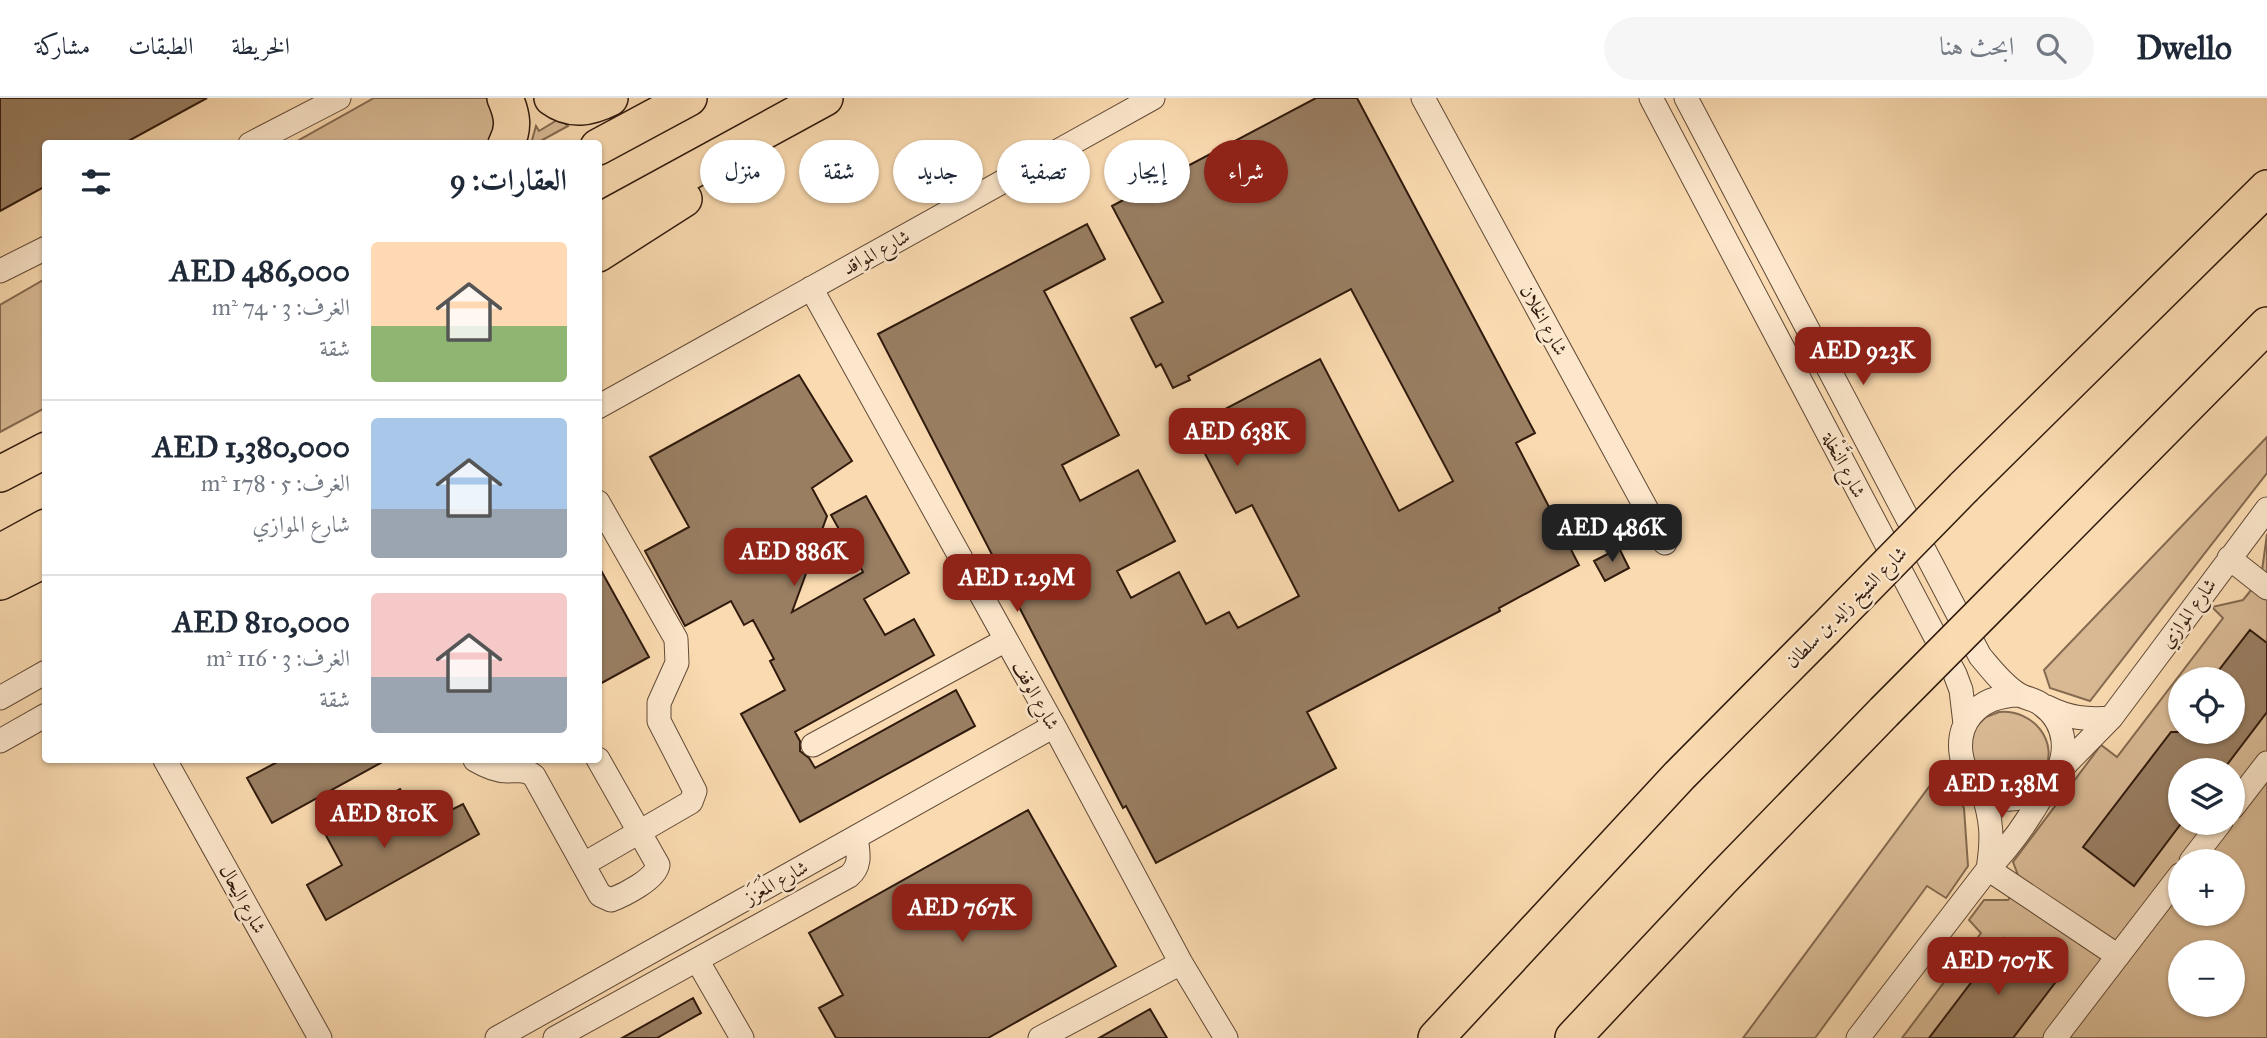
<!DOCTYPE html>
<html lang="ar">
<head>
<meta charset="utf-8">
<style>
	:root { --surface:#fff; --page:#f6f6f7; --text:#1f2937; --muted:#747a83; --line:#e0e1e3; --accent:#8f2418 }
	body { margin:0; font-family:"IM FELL Great Primer",Amiri,serif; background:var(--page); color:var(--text); direction:rtl; height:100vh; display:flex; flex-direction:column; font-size:26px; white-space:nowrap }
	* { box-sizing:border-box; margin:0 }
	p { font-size:23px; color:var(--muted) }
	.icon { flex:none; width:38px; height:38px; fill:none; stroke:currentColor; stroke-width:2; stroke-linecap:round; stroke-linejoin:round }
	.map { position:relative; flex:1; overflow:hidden; direction:ltr }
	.drawer { position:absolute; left:42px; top:42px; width:560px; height:623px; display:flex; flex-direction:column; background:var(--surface); border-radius:7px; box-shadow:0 2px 5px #0004; direction:rtl }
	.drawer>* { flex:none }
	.banner { position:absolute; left:623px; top:42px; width:665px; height:63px; direction:rtl; display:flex; gap:14px }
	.tools { position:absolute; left:2168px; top:569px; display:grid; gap:14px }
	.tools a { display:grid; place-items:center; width:77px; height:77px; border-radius:50%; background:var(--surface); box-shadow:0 2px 5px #0004; font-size:35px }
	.price { position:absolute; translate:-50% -60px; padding:0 16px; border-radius:14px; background:var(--accent); color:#fff; font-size:23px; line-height:46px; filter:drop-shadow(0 2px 4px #0008) }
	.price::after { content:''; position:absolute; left:50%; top:42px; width:21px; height:16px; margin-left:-10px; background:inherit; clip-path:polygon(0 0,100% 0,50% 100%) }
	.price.active { background:#222; color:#fff }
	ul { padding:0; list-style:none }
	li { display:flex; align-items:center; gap:21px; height:175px; padding:0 35px }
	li+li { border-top:2px solid var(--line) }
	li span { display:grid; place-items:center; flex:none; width:196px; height:140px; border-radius:7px; color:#555 }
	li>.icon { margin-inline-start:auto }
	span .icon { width:84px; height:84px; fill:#fffc; stroke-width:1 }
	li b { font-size:30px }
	h2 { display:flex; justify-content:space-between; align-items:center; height:84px; padding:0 35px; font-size:30px }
	.tag { padding:0 24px; border-radius:32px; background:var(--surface); box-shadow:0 2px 5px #0004; font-size:24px; line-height:63px }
	.tag.active { background:var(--accent); color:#fff }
	header { display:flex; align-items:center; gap:42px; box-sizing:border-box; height:98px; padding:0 35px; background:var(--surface); border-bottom:2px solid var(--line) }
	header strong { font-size:33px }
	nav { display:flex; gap:38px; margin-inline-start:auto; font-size:24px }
	.search { width:490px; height:63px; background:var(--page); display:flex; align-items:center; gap:18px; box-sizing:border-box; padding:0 24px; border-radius:38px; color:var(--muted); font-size:26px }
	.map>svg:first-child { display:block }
</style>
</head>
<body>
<header>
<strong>Dwello</strong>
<div class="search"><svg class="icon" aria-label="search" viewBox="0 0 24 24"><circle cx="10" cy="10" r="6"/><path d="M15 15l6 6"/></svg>ابحث هنا</div>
<nav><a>الخريطة</a><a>الطبقات</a><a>مشاركة</a></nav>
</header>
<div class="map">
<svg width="2267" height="940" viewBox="0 0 2267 940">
	<rect width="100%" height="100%" fill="#fadab0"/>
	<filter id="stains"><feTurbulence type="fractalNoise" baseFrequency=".00286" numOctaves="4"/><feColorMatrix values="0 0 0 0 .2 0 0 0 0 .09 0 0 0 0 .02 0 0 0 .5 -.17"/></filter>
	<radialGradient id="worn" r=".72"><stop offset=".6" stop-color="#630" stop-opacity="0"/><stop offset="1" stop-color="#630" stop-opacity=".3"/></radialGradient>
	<path fill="#d8b994" stroke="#846a50" stroke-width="2" fill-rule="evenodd" d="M 374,0 L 497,0 L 504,25 L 489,45 L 292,46 Z
		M 559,21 L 568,28 L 537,45 L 534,45 L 532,42 L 536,28 L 539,33 Z
		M 45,181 L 45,310 L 0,334 L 0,207 Z
		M 2267,339 L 2267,375 L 2090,603 L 2050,590 L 2044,572 Z
		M 2267,436 L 2267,940 L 1902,940 L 1981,835 L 1969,822 L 1984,802 L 2008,802 L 2021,785 L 2013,764 L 2101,647 L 2117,659 L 2223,520 L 2212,509 L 2243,502 L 2261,480 ZM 2180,581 L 2233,581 L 2233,634 L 2180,634 ZM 2180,672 L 2233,672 L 2233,724 L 2180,724 ZM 2180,763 L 2233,763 L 2233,816 L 2180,816 ZM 2180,854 L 2233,854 L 2233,906 L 2180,906 Z
		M 1999,614 C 2033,611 2061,644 2043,676 C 2038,683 2029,689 2022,694 L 1975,682 L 1970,634 L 1986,619 Z
		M 1943,670 L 1964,710 L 1968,768 L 1946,800 L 1927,788 L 1815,940 L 1743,940 Z"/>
	<path fill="#997e62" stroke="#301a0d" stroke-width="2" d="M 0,0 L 207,0 L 123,46 L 46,46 L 46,88 L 0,113 Z
		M 1316,0 L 1357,0 L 1535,335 L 1516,345 L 1579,467 L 1499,510 L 1500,513 L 1307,614 L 1336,670 L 1156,765 L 1126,708 L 1123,710 L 878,236 L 1087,126 L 1105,161 L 1044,193 L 1119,337 L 1062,367 L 1080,403 L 1138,372 L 1175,443 L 1117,473 L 1131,500 L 1179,474 L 1206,526 L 1229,514 L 1238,530 L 1299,498 L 1252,407 L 1236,415 L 1191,329 L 1320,261 L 1399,413 L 1453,383 L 1351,191 L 1188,278 L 1190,282 L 1173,290 L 1161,266 L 1156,269 L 1131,220 L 1163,204 L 1112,108 Z
		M 799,277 L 852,363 L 812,390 L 827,418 L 792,514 L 863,474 L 831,417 L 866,398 L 909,475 L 864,501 L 885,537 L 914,521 L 934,557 L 795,634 L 800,643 L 800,653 L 809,660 L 815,670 L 956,592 L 975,628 L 800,724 L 741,616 L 785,592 L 770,563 L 774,561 L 753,522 L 744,527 L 731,503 L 685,528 L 645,453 L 689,429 L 650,359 Z
		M 1619,450 L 1629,470 L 1605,483 L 1594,463 Z
		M 598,467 L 649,559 L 598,587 Z
		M 2250,532 L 2267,545 L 2267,614 L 2223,672 L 2180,672 L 2180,727 L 2134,788 L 2083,749 L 2171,634 L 2233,634 L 2233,581 L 2212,581 Z
		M 281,662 L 386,662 L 272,725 L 247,680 Z
		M 400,691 L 419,728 L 463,706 L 479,736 L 326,822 L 307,787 L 342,767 L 323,732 Z
		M 1028,712 L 1116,868 L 988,940 L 836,940 L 819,910 L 843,897 L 809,835 Z
		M 2005,840 L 2058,881 L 2013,940 L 1929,940 Z
		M 693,900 L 701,915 L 657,940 L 622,940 Z
		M 1150,911 L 1167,940 L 1099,940 Z"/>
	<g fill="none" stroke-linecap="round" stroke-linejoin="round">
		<defs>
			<path id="minor" d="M 1423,0 L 1665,445
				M 1651,0 L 1955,576 L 1961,592 L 1965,626
				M 1686,0 L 1980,558 C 1991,571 2003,587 2018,596 C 2026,601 2035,601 2042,607 C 2067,625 2070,659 2051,682 C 2044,691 2034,696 2024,699 C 1954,718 1928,599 2019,597
				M 250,46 L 339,0
				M 0,173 L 46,150
				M 811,190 L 1054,628 L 1181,865 L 1226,940
				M 598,309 L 1153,0
				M 2229,460 L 2267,490
				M 0,600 L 46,574
				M 2047,609 C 2069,620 2086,622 2111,620
				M 0,643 L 46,617
				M 813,647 L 1006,542
				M 165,662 L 320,940
				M 475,662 C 485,668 495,673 507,673 C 519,673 525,671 534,678 L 600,797 L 611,802 C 624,797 656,781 658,767 L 598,661
				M 2058,674 L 2111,620 L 2267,411
				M 1982,692 C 1992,722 1993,740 1988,771
				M 2233,709 L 2267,665
				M 2191,763 L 2221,724
				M 584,766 L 691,704 L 695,693 L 659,623 L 659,605 L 677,565 L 676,541 L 598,404
				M 1988,771 L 2118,858
				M 697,862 L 742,940
				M 497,940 L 1054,628
				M 555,940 L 849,778 C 862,767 858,754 856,739
				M 1040,940 L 1181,865
				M 1858,940 L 1988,771 C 2013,745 2031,719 2048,687
				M 2055,940 L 2180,777"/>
			<path id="highway" d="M 505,0 C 512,16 515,30 506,46
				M 552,0 C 571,14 590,10 610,0
				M 598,49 L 689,0
				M 598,124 L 825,0
				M 598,156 L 684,101
				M 0,376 L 46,352
				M 1964,389 L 2267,90
				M 0,454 L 46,429
				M 2018,479 L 2267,227
				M 0,484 L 46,461
				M 1436,940 L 1679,678 L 1824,532
				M 1573,940 L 1722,781 L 1884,614"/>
		</defs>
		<use href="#minor" stroke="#624a36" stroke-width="25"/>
		<use href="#highway" stroke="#301a0d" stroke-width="38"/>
		<use href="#minor" stroke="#fce7cc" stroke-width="23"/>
		<use href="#highway" stroke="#fadab0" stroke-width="35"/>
		<defs>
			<path id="highway-bridge" d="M 1824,532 L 1964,389
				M 1884,614 L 2018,479"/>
		</defs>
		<use href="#highway-bridge" stroke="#301a0d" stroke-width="38" stroke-linecap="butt"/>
		<use href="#highway-bridge" stroke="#fadab0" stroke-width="35"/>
	</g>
	<g text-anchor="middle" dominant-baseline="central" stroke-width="5" stroke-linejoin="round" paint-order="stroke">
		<g font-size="19" fill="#301a0d" stroke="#fce7cc">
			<text transform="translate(876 154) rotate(-29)">شارع المواقد</text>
			<text transform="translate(1544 222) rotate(61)">شارع الخلان</text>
			<text transform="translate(1844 367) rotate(62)">شارع النَّخْلة</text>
			<text transform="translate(1846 509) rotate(-45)">شارع الشيخ زايد بن سلطان</text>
			<text transform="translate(2188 515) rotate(-54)">شارع الموازي</text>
			<text transform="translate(1036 597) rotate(61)">شارع الوقف</text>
			<text transform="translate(776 784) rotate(-29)">شارع المُعَزَز</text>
			<text transform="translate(243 801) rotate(61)">شارع اليحال</text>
		</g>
	</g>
	<rect width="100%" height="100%" filter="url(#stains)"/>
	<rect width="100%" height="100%" fill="url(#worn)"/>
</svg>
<div class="tools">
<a><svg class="icon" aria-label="locate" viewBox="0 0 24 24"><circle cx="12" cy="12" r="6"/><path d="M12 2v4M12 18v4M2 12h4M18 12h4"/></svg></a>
<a><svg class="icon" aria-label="layers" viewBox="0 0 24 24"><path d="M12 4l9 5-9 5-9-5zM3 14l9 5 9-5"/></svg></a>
<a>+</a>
<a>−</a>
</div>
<b class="price" style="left:1863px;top:289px">AED 923K</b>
<b class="price" style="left:1237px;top:370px">AED 638K</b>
<b class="price active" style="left:1612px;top:466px">AED 486K</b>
<b class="price" style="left:794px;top:490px">AED 886K</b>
<b class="price" style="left:1017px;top:516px">AED 1.29M</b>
<b class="price" style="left:2002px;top:722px">AED 1.38M</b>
<b class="price" style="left:384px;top:752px">AED 810K</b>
<b class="price" style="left:962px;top:846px">AED 767K</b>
<b class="price" style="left:1998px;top:899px">AED 707K</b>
<div class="banner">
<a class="tag active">شراء</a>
<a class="tag">إيجار</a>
<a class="tag">تصفية</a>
<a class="tag">جديد</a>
<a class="tag">شقة</a>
<a class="tag">منزل</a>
</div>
<section class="drawer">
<h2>العقارات: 9<svg class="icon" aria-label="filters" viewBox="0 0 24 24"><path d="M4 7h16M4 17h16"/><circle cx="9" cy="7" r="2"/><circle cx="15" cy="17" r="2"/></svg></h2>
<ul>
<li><span style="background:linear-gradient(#ffd9b3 60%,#8fb573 0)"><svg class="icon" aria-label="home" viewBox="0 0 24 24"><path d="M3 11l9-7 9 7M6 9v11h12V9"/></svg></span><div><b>AED 486,000</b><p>الغرف: 3 · 74 m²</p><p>شقة</p></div></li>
<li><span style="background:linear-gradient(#a9c7e8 65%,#9aa5b1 0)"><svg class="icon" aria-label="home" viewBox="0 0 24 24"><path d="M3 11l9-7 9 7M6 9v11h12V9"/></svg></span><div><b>AED 1,380,000</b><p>الغرف: 5 · 178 m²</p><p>شارع الموازي</p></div></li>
<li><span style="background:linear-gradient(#f6c9c9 60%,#9aa5b1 0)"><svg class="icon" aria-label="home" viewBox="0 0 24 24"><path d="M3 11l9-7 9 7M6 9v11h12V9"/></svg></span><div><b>AED 810,000</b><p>الغرف: 3 · 116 m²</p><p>شقة</p></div></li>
</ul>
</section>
</div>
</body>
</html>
